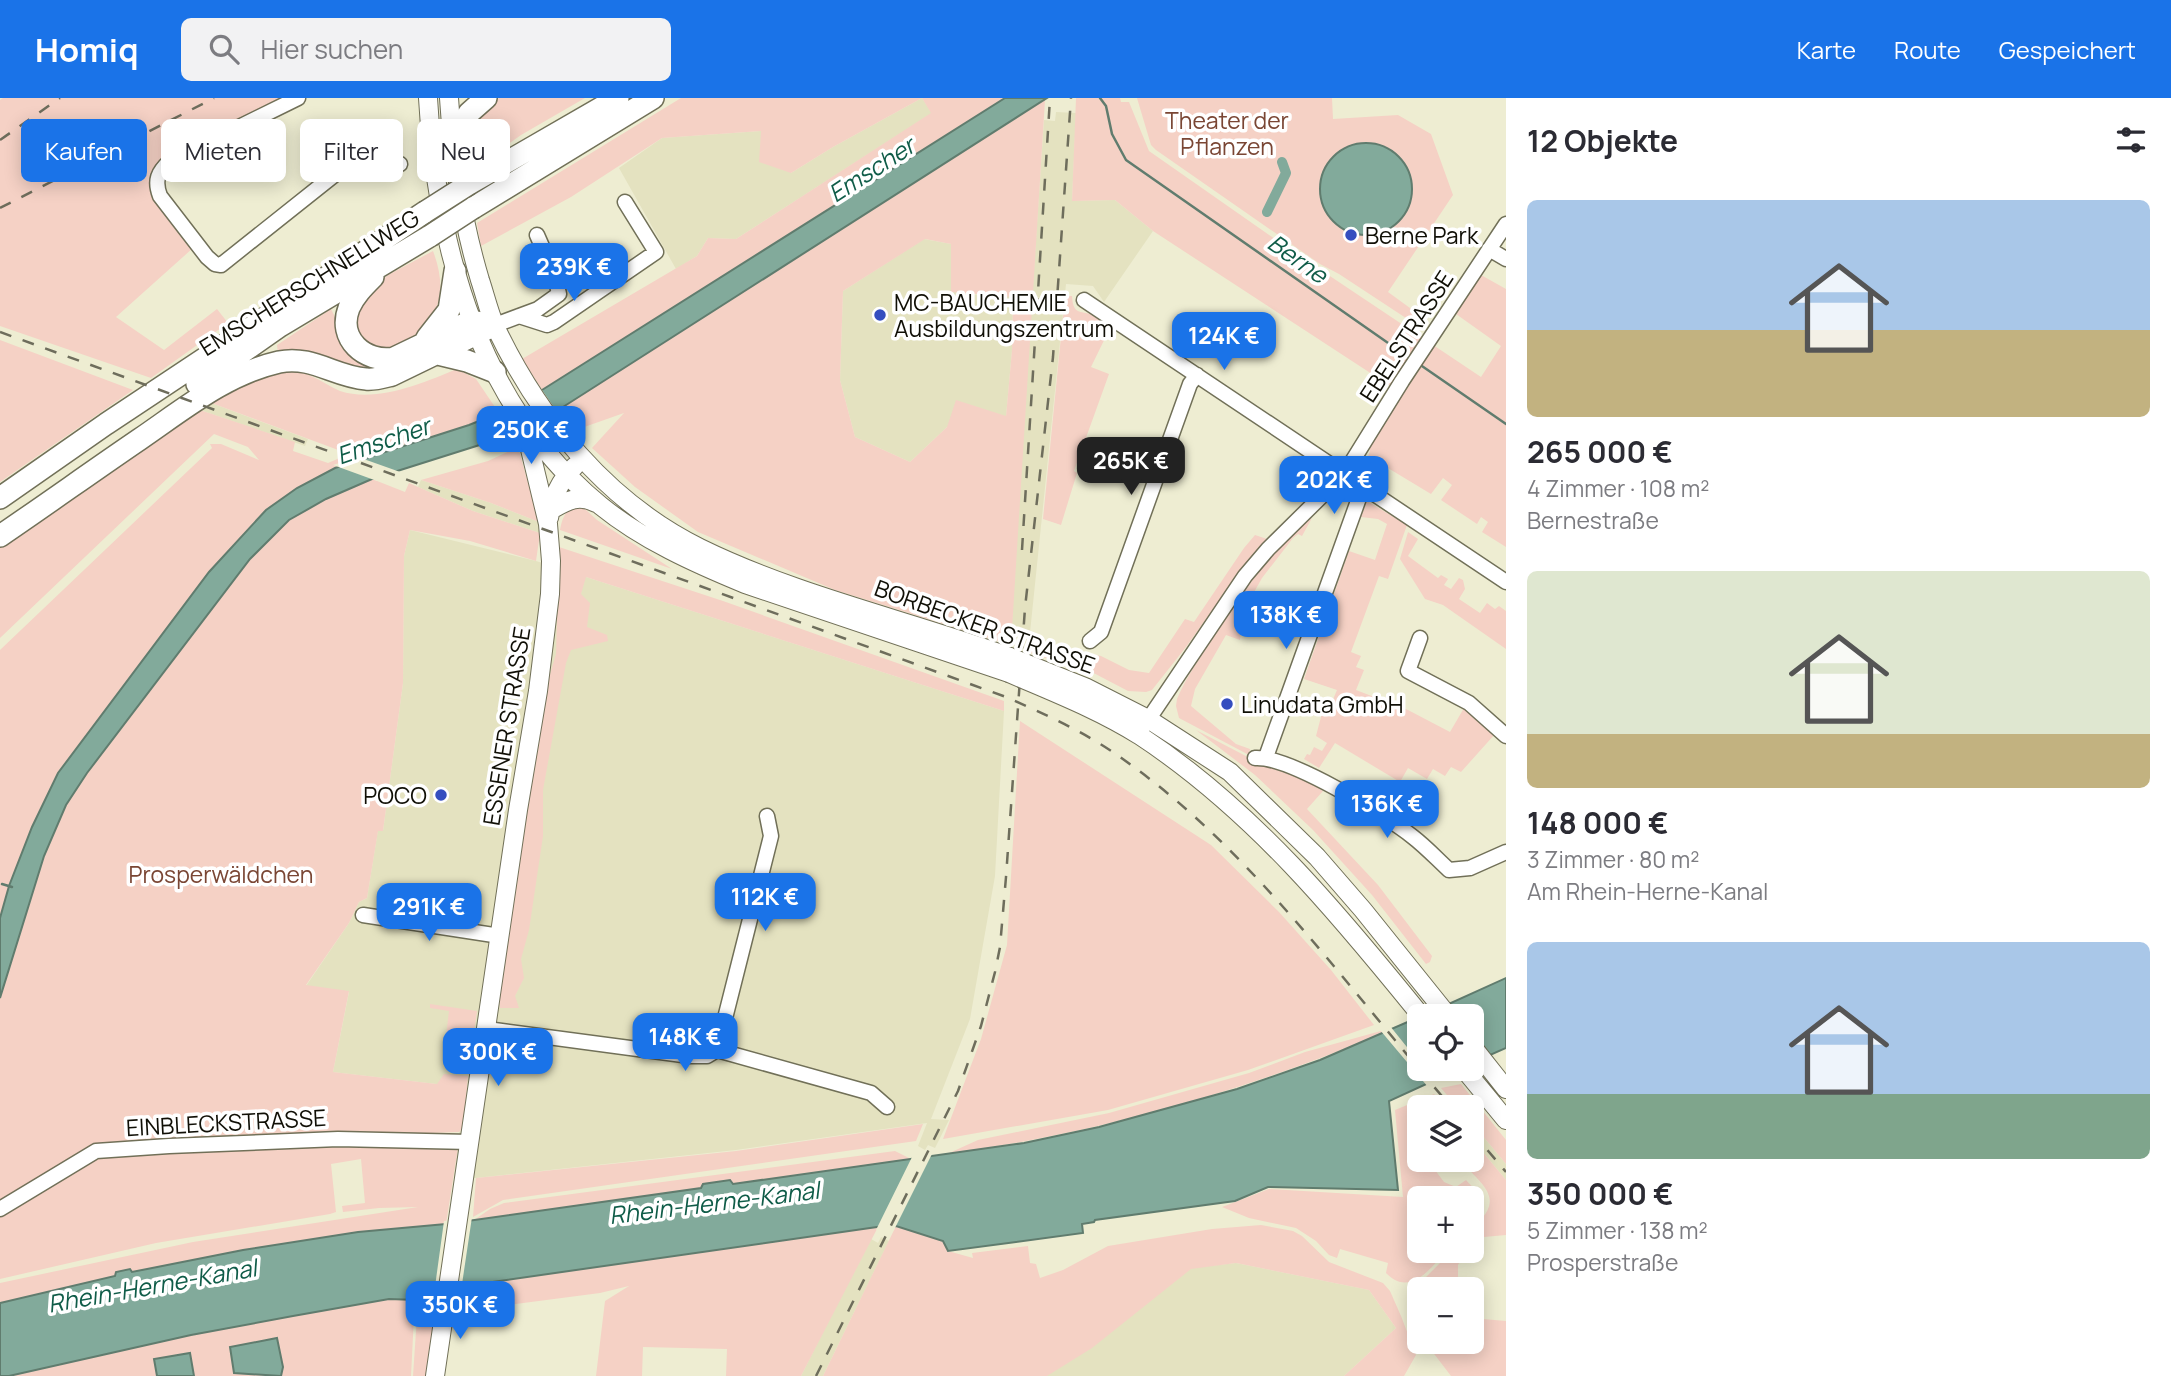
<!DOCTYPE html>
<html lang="de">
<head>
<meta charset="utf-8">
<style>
	:root { --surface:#fff; --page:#f2f2f3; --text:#2b2b33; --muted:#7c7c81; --accent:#1a73e8 }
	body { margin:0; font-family:Manrope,sans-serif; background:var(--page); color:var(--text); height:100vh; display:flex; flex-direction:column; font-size:26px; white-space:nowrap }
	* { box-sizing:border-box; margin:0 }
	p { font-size:23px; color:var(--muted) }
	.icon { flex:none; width:38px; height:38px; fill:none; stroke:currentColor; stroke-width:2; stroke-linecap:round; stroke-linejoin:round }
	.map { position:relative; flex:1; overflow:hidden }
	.sheet { display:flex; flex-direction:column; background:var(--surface); width:665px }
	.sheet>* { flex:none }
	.hud { position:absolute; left:21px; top:21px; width:665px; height:63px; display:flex; gap:14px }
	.fabs { position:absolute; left:1407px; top:906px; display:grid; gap:14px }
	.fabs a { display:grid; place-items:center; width:77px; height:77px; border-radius:10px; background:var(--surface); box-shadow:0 4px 18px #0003; font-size:35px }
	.price { position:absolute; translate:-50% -60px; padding:0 16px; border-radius:14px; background:var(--accent); color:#fff; font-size:23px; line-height:46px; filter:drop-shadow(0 2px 4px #0008) }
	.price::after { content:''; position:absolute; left:50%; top:42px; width:21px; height:16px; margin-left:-10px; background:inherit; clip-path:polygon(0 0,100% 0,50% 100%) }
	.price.active { background:#222; color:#fff }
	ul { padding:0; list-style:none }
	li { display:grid; align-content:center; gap:14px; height:371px; padding:0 21px }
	li span { display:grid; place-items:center; height:217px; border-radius:10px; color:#555 }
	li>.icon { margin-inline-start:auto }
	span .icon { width:126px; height:126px; fill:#fffc; stroke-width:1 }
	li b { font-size:30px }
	h2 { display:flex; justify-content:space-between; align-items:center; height:84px; padding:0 21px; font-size:30px }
	.chip { padding:0 24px; border-radius:10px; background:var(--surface); box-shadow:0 4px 18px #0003; font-size:24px; line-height:63px }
	.chip.active { background:var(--accent); color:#fff }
	header { display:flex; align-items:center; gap:42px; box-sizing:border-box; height:98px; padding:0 35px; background:var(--accent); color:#fff }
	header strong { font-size:33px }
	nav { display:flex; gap:38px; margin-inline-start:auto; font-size:24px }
	.search { width:490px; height:63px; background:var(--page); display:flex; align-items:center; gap:18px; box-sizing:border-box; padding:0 24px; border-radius:10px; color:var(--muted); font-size:26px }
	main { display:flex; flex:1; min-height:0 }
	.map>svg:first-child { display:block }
</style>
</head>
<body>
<header>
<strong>Homiq</strong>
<div class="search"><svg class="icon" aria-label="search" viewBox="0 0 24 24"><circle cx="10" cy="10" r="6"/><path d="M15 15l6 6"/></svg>Hier suchen</div>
<nav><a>Karte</a><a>Route</a><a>Gespeichert</a></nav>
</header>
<main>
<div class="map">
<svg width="1506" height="1278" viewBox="0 0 1506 1278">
	<rect width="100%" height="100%" fill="#eeedd2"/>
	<path fill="#e4e2c0" d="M 922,0 L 932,15 L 736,141 L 708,140 L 697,158 L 676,171 L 619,70 L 662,40 L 761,33 L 791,75 L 833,49 Z
		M 1056,14 L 1076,15 L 1072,103 L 1115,102 L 1153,133 L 1104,204 L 1093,188 L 1066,186 L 1028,554 L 1011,547 L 1015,451 L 1044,22 L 1055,23 Z
		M 924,141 L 951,146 L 958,196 L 1013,198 L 1012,252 L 1006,318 L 947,329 L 910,364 L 855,339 L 840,282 L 843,193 Z
		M 206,303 L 308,341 L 305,348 L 203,313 Z
		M 421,382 L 491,405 L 539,424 L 540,435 L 473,413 L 418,389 Z
		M 410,432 L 536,463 L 1004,613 L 995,778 L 970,921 L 931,1021 L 949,1022 L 935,1050 L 928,1047 L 925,1052 L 918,1048 L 927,1025 L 736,1052 L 476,1080 L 454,1079 L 459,1034 L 463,1030 L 437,986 L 333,974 L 349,894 L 306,888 L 349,825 L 359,804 L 367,800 L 378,732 L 383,733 L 403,585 L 404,458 Z
		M 1472,1025 L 1506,1066 L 1506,1082 L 1472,1041 Z
		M 881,1139 L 889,1143 L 823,1278 L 801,1278 L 859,1162 L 871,1141 L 878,1145 Z
		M 1236,1165 L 1369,1192 L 1396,1230 L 1344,1278 L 1040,1278 L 1191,1170 Z"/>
	<path fill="#f5d1c5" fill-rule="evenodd" d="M 3,0 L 285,0 L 152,76 L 193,150 L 116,219 L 164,252 L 217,211 L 228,225 L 151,280 L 0,228 L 0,2 Z
		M 499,0 L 585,0 L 521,37 L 467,75 C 463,32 466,27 499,0 Z
		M 681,0 L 1005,0 L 542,292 L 522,261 L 697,158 L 708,140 L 736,141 L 931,15 L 922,0 L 833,49 L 791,75 L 759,64 L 761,33 L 662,40 L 571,99 L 481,148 L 477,125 Z
		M 1076,0 L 1120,0 L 1121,4 L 1129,4 L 1149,53 L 1282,146 L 1481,279 L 1501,248 L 1456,216 L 1481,177 L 1506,191 L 1506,449 L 1482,434 L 1488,424 L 1481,419 L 1477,426 L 1441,402 L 1452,387 L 1443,380 L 1431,396 L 1368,358 L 1370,353 L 1369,348 L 1401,295 L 1153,133 L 1115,102 L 1072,103 Z
		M 1137,0 L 1332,0 L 1333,21 L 1398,17 L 1431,36 L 1453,97 L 1388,194 L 1421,218 L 1415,226 L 1339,176 L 1320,166 L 1156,52 L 1151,47 Z
		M 1045,2 L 1011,547 L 835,492 L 698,434 L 635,389 L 592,350 L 624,315 L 573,333 L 563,309 ZM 925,141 L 951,146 L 951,194 L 1013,199 L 1012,252 L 1006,318 L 956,302 L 947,329 L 910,364 L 855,339 L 840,282 L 843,193 Z
		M 433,153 C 452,203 433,233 386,255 L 360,244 L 354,219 L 372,190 L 388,177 Z
		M 1065,198 L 1072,198 C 1073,215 1078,213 1090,216 C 1097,219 1104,226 1110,230 L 1091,269 L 1109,276 L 1074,373 L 1077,375 L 1061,427 L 1043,421 Z
		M 331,211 L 344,237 L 390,269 L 362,273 L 278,256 L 277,247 Z
		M 0,242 L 133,292 L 0,384 Z
		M 278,270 C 289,272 301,273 311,278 C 321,282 330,289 340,293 C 377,305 423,285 457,271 L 476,281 L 499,315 L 469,327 L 335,370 L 297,390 L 266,412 L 209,474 L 58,675 L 32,729 L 9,788 L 0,820 L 0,552 L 212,350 L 210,346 L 221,346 L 259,362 L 248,349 L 214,336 L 0,540 L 0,443 L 194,310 L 295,344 L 293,353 L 328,365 L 349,356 L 206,303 Z
		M 518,349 L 539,424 L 491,405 L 421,382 L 488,363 Z
		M 372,381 L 405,394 L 409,385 L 473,413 L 540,435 L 536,463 L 470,443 L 410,432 L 404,458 L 403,585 L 383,733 L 378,733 L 367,800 L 359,804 L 349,825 L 306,887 L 349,893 L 333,974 L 437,986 L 444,976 L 468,978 L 463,1030 L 459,1034 L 376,1037 L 459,1043 L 446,1126 C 340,1136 236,1153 132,1174 L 130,1171 L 116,1178 L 0,1205 L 0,1185 L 193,1144 L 418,1109 L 379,1110 L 343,1114 L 342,1108 L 365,1105 L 361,1061 L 331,1066 L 336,1114 L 330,1116 L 156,1145 L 0,1181 L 0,900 L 44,758 L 66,707 L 87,675 L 250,461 L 289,422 L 326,401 Z
		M 1367,403 L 1407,427 L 1388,481 L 1379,478 L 1351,554 L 1361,558 L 1356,569 L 1364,572 L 1356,592 L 1408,612 L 1450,634 L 1464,610 L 1495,636 L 1461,674 L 1451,669 L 1445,678 L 1433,671 L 1427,681 L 1408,670 L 1400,684 L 1335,645 L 1319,670 L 1304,661 L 1307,656 L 1310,657 L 1314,649 L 1322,653 L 1327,645 L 1316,638 L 1322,615 L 1318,613 L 1322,604 L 1331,606 L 1337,592 L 1304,581 L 1349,453 L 1375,462 L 1387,426 L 1378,421 L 1361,419 Z
		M 576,408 L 585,411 L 597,422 L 672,471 L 560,432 C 562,421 565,412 576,408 Z
		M 1312,420 L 1302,438 L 1298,436 L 1293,440 L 1262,480 L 1248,505 L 1243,515 L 1240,542 L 1226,537 L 1195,591 L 1191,608 L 1236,646 L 1250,651 L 1249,657 L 1179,620 L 1176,608 L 1177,601 C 1186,579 1200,560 1213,540 C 1241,495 1270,453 1312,420 Z
		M 1408,434 L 1418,441 L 1408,458 L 1438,480 L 1441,477 L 1448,481 L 1444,487 L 1451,491 L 1459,480 L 1463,482 L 1465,491 L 1459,501 L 1480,515 L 1487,505 L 1495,511 L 1499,508 L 1506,513 L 1506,551 L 1443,507 L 1425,501 L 1400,461 Z
		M 1255,437 L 1267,441 L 1249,461 L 1186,549 L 1152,592 L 1146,594 L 1128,593 L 1084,570 L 1061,565 L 1028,554 L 1030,541 L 1101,558 L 1129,572 L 1149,575 L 1185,521 L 1194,524 L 1244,450 Z
		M 559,449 L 723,503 L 1004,603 L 1004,613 L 586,479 L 581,496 L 590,505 L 587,529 L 607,537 L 608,543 L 571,552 L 566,565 L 543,692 L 543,738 L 529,832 L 521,861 L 524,880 L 515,898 L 519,910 L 500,910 L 498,892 L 539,614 L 556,556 Z
		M 1020,623 L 1211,747 L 1279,814 L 1331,872 L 1374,927 L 1248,972 L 1108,1012 L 943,1041 L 981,941 L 1007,847 Z
		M 1196,632 L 1265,668 L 1306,682 L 1323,693 L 1307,711 L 1378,787 L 1432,858 L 1430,864 L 1426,866 L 1372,797 L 1313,732 L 1255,677 Z
		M 430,906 L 477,913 L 469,970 L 447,967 L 443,963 L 449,913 L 430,910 Z
		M 1388,931 L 1391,932 C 1245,993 1104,1034 947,1056 L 978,1042 L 1109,1015 L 1249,975 L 1305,954 Z
		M 1461,986 L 1506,1042 L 1506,1066 L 1472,1025 L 1472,1010 L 1458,1010 L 1441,990 Z
		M 1434,996 L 1446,1010 L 1419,1010 L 1419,1062 L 1430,1062 L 1429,1064 L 1444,1084 L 1456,1089 L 1466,1082 C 1483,1101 1492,1103 1472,1125 L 1472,1101 L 1419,1101 L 1419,1153 L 1446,1153 C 1430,1172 1409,1199 1386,1175 L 1388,1165 L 1340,1151 L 1337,1160 L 1329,1157 L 1316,1143 L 1296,1130 L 1249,1120 L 1222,1109 L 1269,1091 L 1403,1099 L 1395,1012 Z
		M 923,1026 L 916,1043 L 503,1102 L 473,1119 L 476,1080 L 736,1053 Z
		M 1472,1041 L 1506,1082 L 1506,1137 L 1484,1139 L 1472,1147 L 1472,1131 C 1506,1100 1485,1090 1460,1062 L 1472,1062 Z
		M 895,1053 L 911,1061 L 732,1086 L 703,1086 L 701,1090 L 474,1122 L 490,1111 L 504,1105 Z
		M 1261,1127 L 1293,1133 L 1302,1138 L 1329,1164 L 1383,1185 L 1390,1193 L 1401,1218 L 1416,1257 L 1404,1278 L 1344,1278 L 1396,1230 L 1369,1192 L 1236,1165 L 1191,1171 L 1092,1250 L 1047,1278 L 823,1278 L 896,1128 L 943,1143 L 948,1153 L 973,1160 L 972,1155 L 1028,1148 L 1030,1165 L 1036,1166 L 1040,1180 L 1063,1172 L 1108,1148 L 1212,1131 Z
		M 878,1129 L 801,1278 L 726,1278 L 727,1251 L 643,1249 L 642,1278 L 596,1278 L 605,1203 L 629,1188 L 600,1195 L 448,1215 L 451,1190 Z
		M 1452,1153 L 1465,1153 L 1458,1167 L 1458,1192 L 1419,1192 L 1419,1235 L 1409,1214 L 1408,1197 Z
		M 438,1195 L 428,1278 L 413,1278 L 417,1218 L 414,1218 L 411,1278 L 9,1278 L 191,1237 L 293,1218 L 389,1201 L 416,1202 L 426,1197 Z
		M 1472,1214 L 1483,1221 L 1506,1223 L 1506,1278 L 1451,1278 L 1425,1244 L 1472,1244 Z"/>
	<path fill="#82aa9b" stroke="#607c6e" stroke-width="2" d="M 1005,0 L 1047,0 L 563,309 L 508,338 L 372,381 L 326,401 L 289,422 L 250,461 L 87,675 L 66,707 L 44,758 L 0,900 L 0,820 L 9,788 L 32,729 L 58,675 L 209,474 L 266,412 L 297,390 L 335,370 L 469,327 L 499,315 L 542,292 Z
		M1320 91a46 46 0 1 1 92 0a46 46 0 1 1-92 0Z
		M 1506,880 L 1506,950 L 1472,965 L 1472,919 L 1420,919 Z
		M 1419,919 L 1419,971 L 1459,971 L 1389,1003 L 1398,1092 L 1268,1089 L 1235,1103 L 1095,1122 L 1094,1124 L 1082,1126 L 1083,1135 L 948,1153 L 943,1143 L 896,1128 L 877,1129 L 429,1193 L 424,1195 L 416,1202 L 389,1201 L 293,1218 L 191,1237 L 9,1278 L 0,1278 L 0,1205 L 115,1178 L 116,1174 L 130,1171 L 132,1174 L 243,1152 L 358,1134 L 446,1126 L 701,1090 L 703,1086 L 730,1082 L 733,1086 L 1024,1045 L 1099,1029 L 1237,991 L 1320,962 Z
		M 277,1240 L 283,1269 L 281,1278 L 234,1275 L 230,1249 Z
		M 190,1255 L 194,1278 L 157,1278 L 154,1261 Z"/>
	<path fill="#eeedd2" d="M 540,289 L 558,315 L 514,339 L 499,311 Z
		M 358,359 L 403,375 L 377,383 L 333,367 Z
		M 1390,928 L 1419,964 L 1419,971 L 1426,971 L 1437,985 L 1428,989 L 1380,932 Z
		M 933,1054 L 894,1132 L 876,1132 L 913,1057 Z
		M 472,1119 L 461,1193 L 434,1196 L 444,1123 Z"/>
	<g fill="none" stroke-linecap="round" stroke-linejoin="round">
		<path stroke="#607c6e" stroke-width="2.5" d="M 1100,0 L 1106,8 L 1112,36 L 1126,62 L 1411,261
			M 1419,266 L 1506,326
			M 2,786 L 12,789"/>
		<path stroke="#82aa9b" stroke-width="10" d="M 1267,114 L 1286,75 L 1282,64"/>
		<defs>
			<path id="minor" d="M 298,0 L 170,63 C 158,74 154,82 160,98 L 207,159 L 215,166 L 221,167 L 338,74
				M 352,70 L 382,63 L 400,66
				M 1489,151 L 1506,161
				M 1084,202 L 1506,484
				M 519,218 L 547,227 L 554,224 L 656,154 L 625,104
				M 495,227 L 538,211 L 559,196 L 555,178 L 537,137
				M 1420,540 L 1408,573 L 1469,605 L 1506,638
				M 1090,543 L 1101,534 L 1190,286 L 1197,277
				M 1144,628 L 1245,478 L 1268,451 L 1345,375 L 1402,283 L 1506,126
				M 1266,659 L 1363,389
				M 1255,660 C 1289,658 1384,716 1413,739 C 1426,749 1437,761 1449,772 L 1470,770 L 1506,754
				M 363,817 L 500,838
				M 487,931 L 690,958 L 707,958 L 717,952 L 871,995 L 887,1009
				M 717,952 L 771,738 L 767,718
				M 0,1111 L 96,1053 L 169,1048 L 338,1041 L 470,1044"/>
			<path id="major" d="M 428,0 C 437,151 479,308 601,408 C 643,442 694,465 745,486 L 1009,575
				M 449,0 C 453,63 462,122 480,182 C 485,197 489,214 495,228 C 539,321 607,404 700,450 C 798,498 908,522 1010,559
				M 551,412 C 567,403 578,396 596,405
				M 549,420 C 553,399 559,383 575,368
				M 1025,565 L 1085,589 L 1148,621 L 1230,674 L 1317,759 L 1363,812 L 1449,919
				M 1023,581 C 1063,598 1102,614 1139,637 C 1252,711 1338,815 1422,919
				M 1472,948 L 1506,991
				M 1464,971 L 1506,1022
				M 435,1278 L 518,712 L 538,593 L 550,496 L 551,463 L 548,426 L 522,318"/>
			<path id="highway" d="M 452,44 L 469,15 L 486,0
				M 469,86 L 618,0
				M 473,110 L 653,0
				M 373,179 C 363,189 354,198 349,210 C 337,241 365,265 394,260 L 471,223 L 495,227
				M 427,240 L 449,212 L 455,173
				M 438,256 L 467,263 L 495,274
				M 197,286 L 280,228 L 430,138
				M 0,400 L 106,326 L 425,114
				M 0,438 C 47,406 93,373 140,341 C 184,311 226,276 279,264 C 312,257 335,279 366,281 C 375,282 384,279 392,277 L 495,227"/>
		</defs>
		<use href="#minor" stroke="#717058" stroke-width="17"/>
		<use href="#major" stroke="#717058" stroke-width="20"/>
		<use href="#highway" stroke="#717058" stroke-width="24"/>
		<use href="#minor" stroke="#fff" stroke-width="14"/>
		<use href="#major" stroke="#fff" stroke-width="18"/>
		<use href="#highway" stroke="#fff" stroke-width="21"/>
		<path stroke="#6e6d5c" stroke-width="2.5" stroke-dasharray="12 12" stroke-linecap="butt" d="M 0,42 L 60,0
			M 0,110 L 214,0
			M 0,234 L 1006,599 C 1047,617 1091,637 1127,664 C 1243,747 1328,863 1419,971
			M 1022,452 L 1050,0
			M 1419,971 L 1452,1010
			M 1472,1034 L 1506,1074
			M 816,1278 L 958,993 L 981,928 L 995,874 L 1000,849 L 1006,779 L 1025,510 L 1053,259 L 1071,0"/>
		<defs>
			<path id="major-bridge" d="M 1010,559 L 1025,565
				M 1009,575 L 1023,581"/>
			<path id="highway-bridge" d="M 425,114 L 469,86
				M 430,138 L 473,110"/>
		</defs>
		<use href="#major-bridge" stroke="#717058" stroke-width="20" stroke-linecap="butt"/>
		<use href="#highway-bridge" stroke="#717058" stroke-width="24" stroke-linecap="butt"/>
		<use href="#major-bridge" stroke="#fff" stroke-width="18"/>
		<use href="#highway-bridge" stroke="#fff" stroke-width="21"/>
	</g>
	<g fill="#354ebf" stroke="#fff" stroke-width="2.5">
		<circle cx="1351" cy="137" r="7"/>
		<circle cx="880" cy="217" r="7"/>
		<circle cx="1227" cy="606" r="7"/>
		<circle cx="441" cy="697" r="7"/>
	</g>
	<g text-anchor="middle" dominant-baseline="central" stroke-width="7" stroke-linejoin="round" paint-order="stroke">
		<g font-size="23" fill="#7a4634" stroke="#fff">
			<text x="1227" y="22">Theater der<tspan x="1227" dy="26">Pflanzen</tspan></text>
			<text x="221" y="776">Prosperwäldchen</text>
		</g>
		<g font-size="23" fill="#100f06" stroke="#fff" text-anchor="start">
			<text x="1365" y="137">Berne Park</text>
			<text x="894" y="204">MC-BAUCHEMIE<tspan x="894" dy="26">Ausbildungszentrum</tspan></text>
			<text x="1241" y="606">Linudata GmbH</text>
			<text x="427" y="697" text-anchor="end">POCO</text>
		</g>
		<g font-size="23" fill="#100f06" stroke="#fff">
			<text transform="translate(309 184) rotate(-32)">EMSCHERSCHNELLWEG</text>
			<text transform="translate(1406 238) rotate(-57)">EBELSTRASSE</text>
			<text transform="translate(985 528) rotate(20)">BORBECKER STRASSE</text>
			<text transform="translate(506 628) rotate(-81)">ESSENER STRASSE</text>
			<text transform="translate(226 1024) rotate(-3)">EINBLECKSTRASSE</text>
		</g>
		<g font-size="24" font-style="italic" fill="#0f5c48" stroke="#fff">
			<text transform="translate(871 71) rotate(-33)">Emscher</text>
			<text transform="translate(1298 160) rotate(35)">Berne</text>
			<text transform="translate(383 342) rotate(-19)">Emscher</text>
			<text transform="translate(714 1104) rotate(-7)">Rhein-Herne-Kanal</text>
			<text transform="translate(152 1187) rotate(-10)">Rhein-Herne-Kanal</text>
		</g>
	</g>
</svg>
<div class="fabs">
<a><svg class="icon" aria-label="locate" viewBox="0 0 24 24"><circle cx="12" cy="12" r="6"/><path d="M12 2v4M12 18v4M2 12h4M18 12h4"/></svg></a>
<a><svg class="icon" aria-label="layers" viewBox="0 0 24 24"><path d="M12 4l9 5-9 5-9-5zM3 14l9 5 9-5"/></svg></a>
<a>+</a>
<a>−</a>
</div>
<b class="price" style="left:574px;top:205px">239K €</b>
<b class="price" style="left:1224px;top:274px">124K €</b>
<b class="price" style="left:531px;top:368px">250K €</b>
<b class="price active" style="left:1131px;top:399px">265K €</b>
<b class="price" style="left:1334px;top:418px">202K €</b>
<b class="price" style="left:1286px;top:553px">138K €</b>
<b class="price" style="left:1387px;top:742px">136K €</b>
<b class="price" style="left:765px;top:835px">112K €</b>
<b class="price" style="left:429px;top:845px">291K €</b>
<b class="price" style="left:685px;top:975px">148K €</b>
<b class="price" style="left:498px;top:990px">300K €</b>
<b class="price" style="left:460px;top:1243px">350K €</b>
<div class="hud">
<a class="chip active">Kaufen</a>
<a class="chip">Mieten</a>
<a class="chip">Filter</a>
<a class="chip">Neu</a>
</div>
</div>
<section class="sheet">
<h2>12 Objekte<svg class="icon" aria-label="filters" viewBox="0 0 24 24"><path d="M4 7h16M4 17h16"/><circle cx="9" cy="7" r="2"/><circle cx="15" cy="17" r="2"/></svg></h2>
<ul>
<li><span style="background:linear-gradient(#a9c7e8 60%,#c2b280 0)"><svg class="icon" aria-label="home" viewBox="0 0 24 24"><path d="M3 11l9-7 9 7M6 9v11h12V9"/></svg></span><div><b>265 000 €</b><p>4 Zimmer · 108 m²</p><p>Bernestraße</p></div></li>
<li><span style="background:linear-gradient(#dfe7d0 75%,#c2b280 0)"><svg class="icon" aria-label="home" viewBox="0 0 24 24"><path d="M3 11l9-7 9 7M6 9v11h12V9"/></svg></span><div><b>148 000 €</b><p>3 Zimmer · 80 m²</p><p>Am Rhein-Herne-Kanal</p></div></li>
<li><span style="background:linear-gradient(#a9c7e8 70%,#7fa58c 0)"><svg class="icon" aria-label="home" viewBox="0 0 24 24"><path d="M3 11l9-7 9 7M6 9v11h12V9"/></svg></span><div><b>350 000 €</b><p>5 Zimmer · 138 m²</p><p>Prosperstraße</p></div></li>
</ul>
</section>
</main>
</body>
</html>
